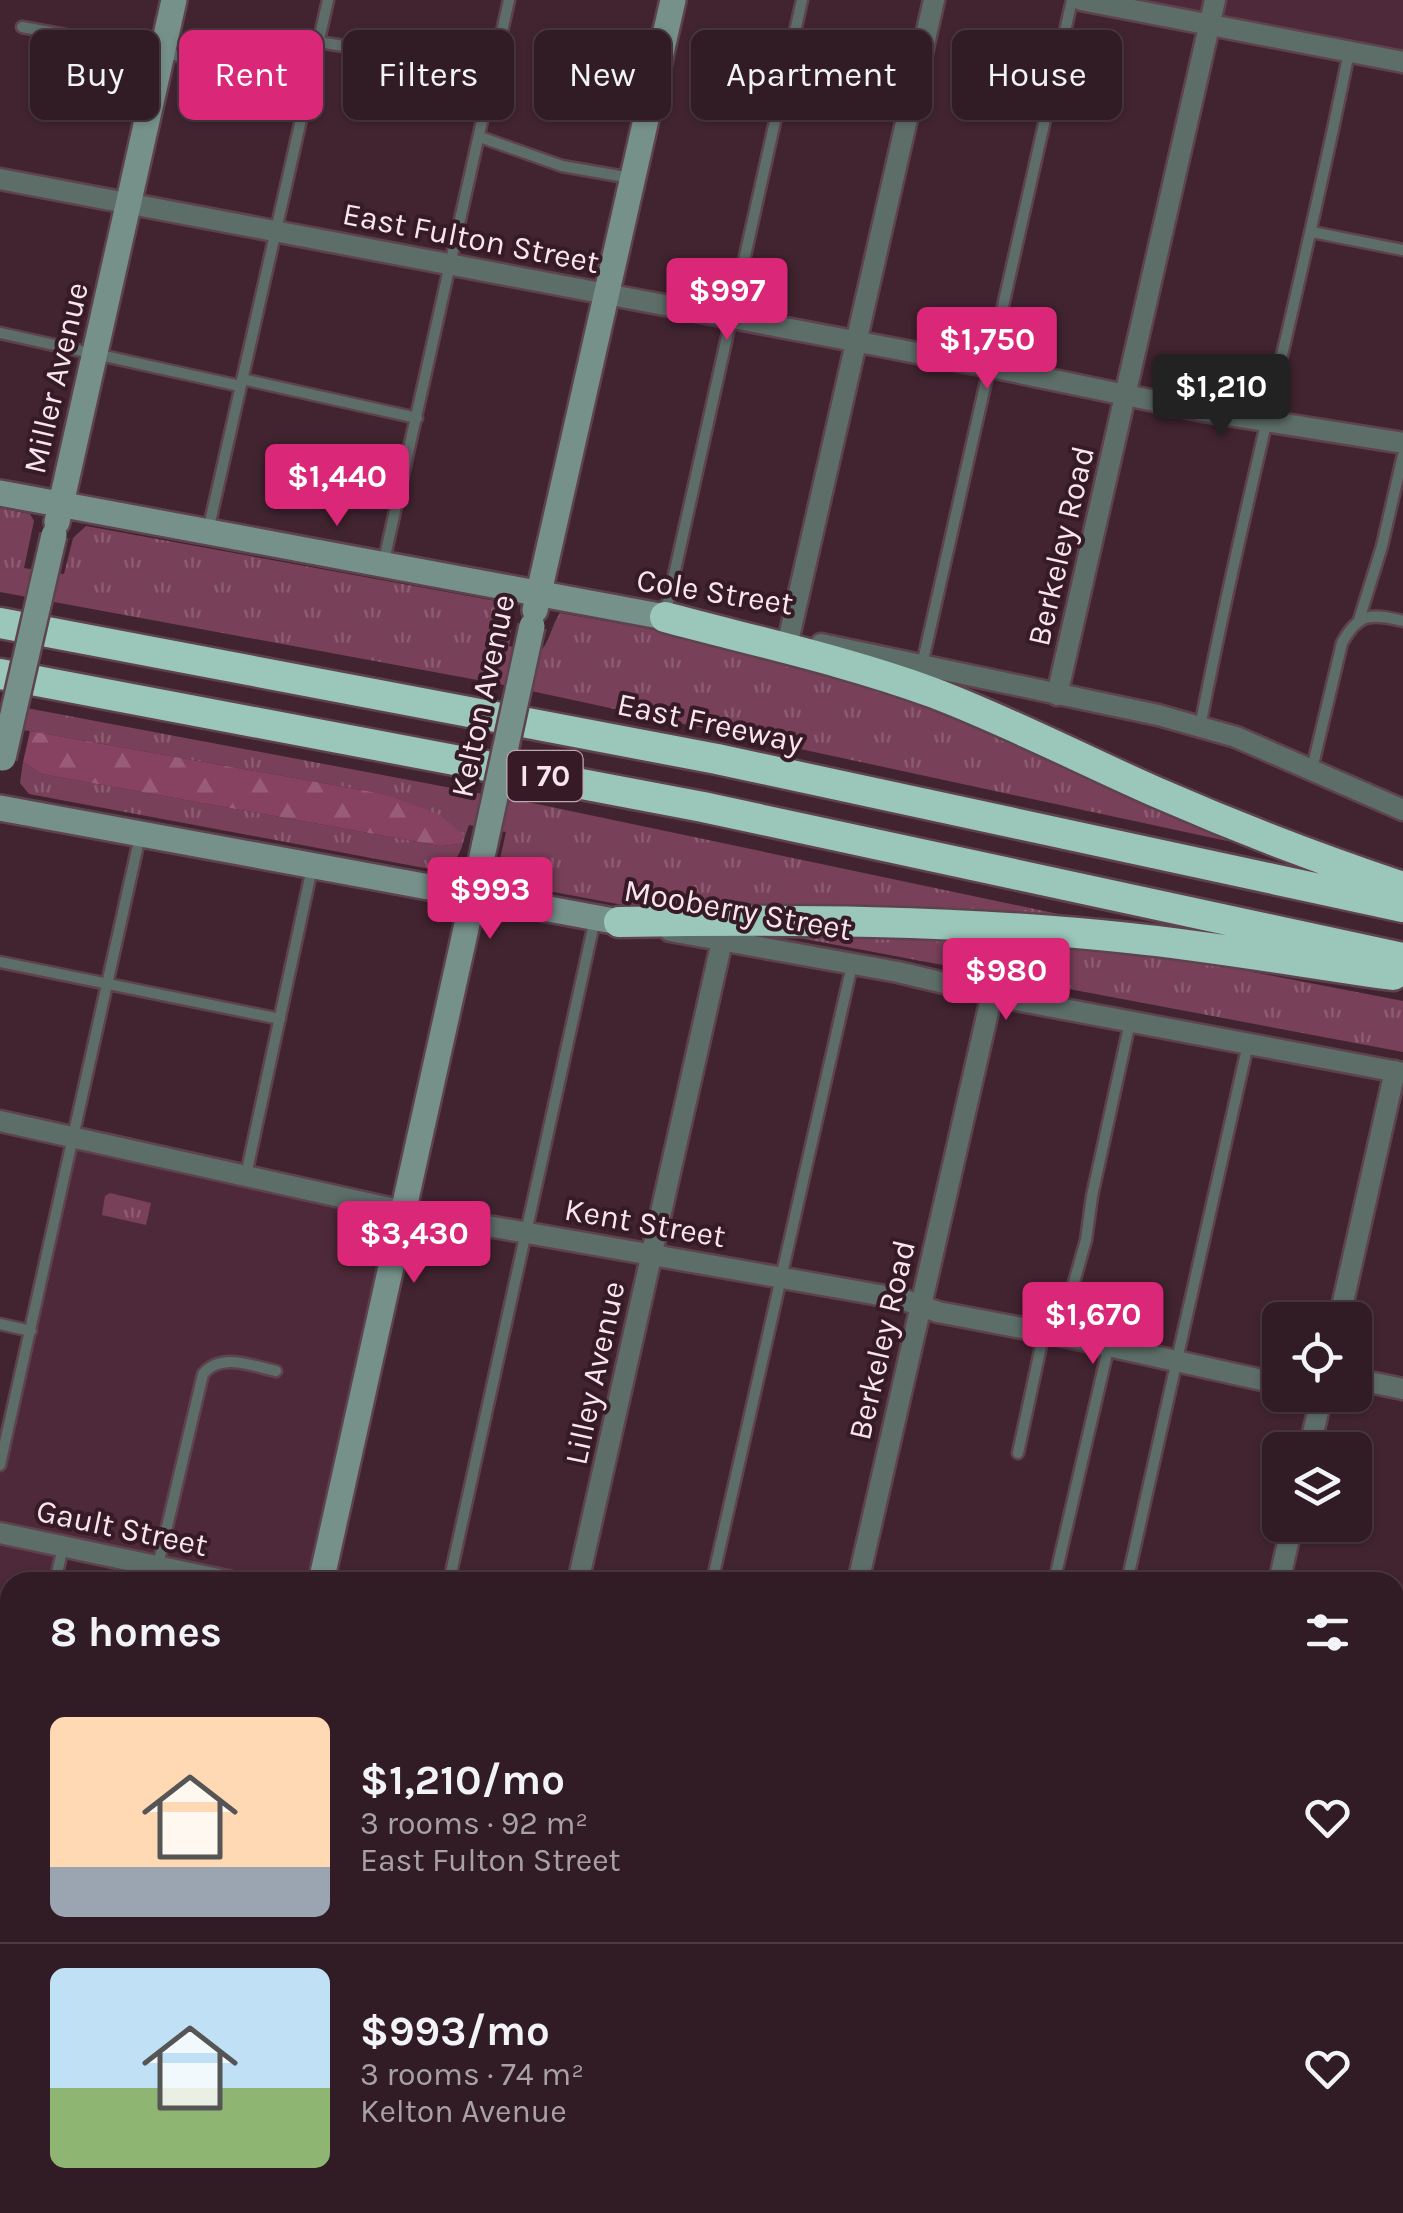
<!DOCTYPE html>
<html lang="en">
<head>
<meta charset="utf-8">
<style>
	:root { --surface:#311b24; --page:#3d2831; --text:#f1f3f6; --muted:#a8a1a6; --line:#4c3941; --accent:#db2777 }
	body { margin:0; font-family:Karla,sans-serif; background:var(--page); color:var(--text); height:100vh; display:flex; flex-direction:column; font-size:38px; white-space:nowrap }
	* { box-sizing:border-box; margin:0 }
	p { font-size:32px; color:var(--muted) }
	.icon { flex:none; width:55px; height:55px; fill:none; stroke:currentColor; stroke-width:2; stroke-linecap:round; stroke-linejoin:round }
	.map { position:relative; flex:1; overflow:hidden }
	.panel { position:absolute; left:0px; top:1572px; width:1405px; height:642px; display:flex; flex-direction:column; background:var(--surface); border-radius:30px 30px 0 0; box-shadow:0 2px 8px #0004,0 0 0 2px var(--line) }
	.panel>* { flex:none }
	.banner { position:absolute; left:30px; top:30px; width:1345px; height:90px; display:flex; gap:20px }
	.fabs { position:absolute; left:1262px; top:1302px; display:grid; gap:20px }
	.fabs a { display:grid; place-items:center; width:110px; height:110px; border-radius:15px; background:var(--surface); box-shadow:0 2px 8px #0004,0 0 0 2px var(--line); font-size:50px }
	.price { position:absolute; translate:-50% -85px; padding:0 22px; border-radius:10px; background:var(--accent); color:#fff; font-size:32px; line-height:65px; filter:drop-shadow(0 2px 5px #0008) }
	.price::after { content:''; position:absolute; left:50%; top:60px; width:30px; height:22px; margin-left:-15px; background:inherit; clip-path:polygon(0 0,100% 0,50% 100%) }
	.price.current { background:#222; color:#fff }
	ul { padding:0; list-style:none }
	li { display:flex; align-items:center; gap:30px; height:250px; padding:0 50px }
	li+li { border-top:2px solid var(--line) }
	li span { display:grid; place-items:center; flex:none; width:280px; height:200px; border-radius:15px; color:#555 }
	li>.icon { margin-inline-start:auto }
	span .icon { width:120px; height:120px; fill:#fffc; stroke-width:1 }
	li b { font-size:42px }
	h2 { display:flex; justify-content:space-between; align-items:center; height:120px; padding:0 50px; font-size:42px }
	.chip { padding:0 35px; border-radius:15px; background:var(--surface); box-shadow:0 2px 8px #0004,0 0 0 2px var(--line); font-size:35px; line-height:90px }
	.chip.current { background:var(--accent); color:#fff }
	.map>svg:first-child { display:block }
</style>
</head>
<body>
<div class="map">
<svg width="1403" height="2213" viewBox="0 0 1403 2213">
	<defs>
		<pattern id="grass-tufts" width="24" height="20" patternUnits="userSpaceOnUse" patternTransform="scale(2.5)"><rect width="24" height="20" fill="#784159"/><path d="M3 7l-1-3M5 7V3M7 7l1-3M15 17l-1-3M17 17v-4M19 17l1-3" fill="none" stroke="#8c5c71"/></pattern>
		<pattern id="forest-firs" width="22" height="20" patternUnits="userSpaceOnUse" patternTransform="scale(2.5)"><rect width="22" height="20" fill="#874161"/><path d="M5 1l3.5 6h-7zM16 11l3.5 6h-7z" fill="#995c78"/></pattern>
	</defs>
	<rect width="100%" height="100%" fill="#412430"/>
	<path fill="#4e2939" d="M 1091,0 L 1403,0 L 1403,61 Z
		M 72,1133 L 399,1210 L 321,1582 L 225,1582 L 65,1546 L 57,1582 L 10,1582 L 10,1740 L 0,1738 L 0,1461 Z
		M 10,1811 L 10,2104 L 0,2102 L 0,1855 Z
		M 467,2205 L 1139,2205 L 1175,2213 L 503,2213 Z"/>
	<path fill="url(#grass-tufts)" d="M 0,508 L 30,514 L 34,521 L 24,568 L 64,574 L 73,538 L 86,526 L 496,601 C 511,616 513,625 509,646 L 538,654 C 550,643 551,626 560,613 L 756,648 L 943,708 L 1228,834 L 1227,841 L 499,684 L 0,592 Z
		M 0,703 L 542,805 L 1063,915 L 1062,922 L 883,910 L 623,905 L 495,881 L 506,832 L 469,825 C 460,848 462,865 435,870 L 29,794 L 20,783 L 23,762 L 42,774 L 440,846 L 460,844 L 384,794 L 30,731 L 0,728 Z
		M 773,933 L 1043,942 L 1181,958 L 1403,1001 L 1403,1052 Z
		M 110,1193 L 151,1203 L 146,1225 L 102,1215 L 105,1196 Z"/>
	<path fill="url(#forest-firs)" d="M 30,731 L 384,794 L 440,815 L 465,836 L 460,844 L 440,846 L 42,774 L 23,762 Z"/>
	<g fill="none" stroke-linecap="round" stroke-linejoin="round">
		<defs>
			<path id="lane" d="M 22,27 L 309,80
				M 319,42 L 494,71
				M 480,137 L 562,166 L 631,178
				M 1312,232 L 1403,250
				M 0,333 L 240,386
				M 242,379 L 417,418
				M 208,531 L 328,0
				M 383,565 L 509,0
				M 666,611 L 802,0
				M 1359,620 L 1382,546 L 1403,455
				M 922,665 L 1072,0
				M 1200,727 C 1244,500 1304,278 1349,52
				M 1312,769 L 1342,643 C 1358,613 1371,613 1403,621
				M 0,962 L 280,1019
				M 246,1175 L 312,868
				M 0,1324 L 31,1331
				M 1059,1335 L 1086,1240 L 1092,1196 L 1130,1022
				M 1018,1453 L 1044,1332
				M 0,1465 L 140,836
				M 55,1582 L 63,1547
				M 154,1582 L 203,1374 C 221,1352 252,1366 276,1371
				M 449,1582 L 595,919
				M 712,1582 L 852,965
				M 1054,1582 L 1109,1345
				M 1127,1582 L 1248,1044
				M 1395,1691 L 1403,1655
				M 0,1832 L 10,1786
				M 1395,2008 L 1403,1971
				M 0,2101 L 10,2103
				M 1395,2120 L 1403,2122
				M 471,2205 L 505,2213
				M 265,2213 L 269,2205
				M 656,2213 L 658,2205
				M 756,2213 L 758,2205"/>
			<path id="street" d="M 1081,0 L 1403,62
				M 0,179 L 991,367 L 1203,411 L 1403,443
				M 789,637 L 934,0
				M 821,644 L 1158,715 L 1236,737 L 1403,810
				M 1057,695 L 1215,0
				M 670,931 L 898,972 L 1016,1000 L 1403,1073
				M 0,1121 L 403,1211 L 902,1299 L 938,1312 L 1059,1335 L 1280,1384
				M 1339,1320 L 1395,1071
				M 1355,1379 L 1403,1389
				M 1309,1450 L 1322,1395
				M 0,1533 L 232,1582
				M 578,1582 L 722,941
				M 858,1582 L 992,994
				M 1279,1582 L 1292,1525
				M 0,1740 L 10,1742
				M 1395,1797 L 1403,1798
				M 112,2213 L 116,2205
				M 413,2213 L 418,2205
				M 711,2213 L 714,2205
				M 955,2213 L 956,2205"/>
			<path id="secondary" d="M 0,493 L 665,617
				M 57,522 L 174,0
				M 535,610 L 673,0
				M 0,808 L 619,922
				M 321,1582 L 485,843"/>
			<path id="primary" d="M 0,1952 L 10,1955
				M 1126,2205 L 1162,2213"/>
			<path id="highway" d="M 665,617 C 754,641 847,661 934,693 C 1010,722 1081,759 1156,792 C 1236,827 1319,859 1403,887
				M 0,623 L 717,759 L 1403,907
				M 0,674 L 703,807 L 1403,958
				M 619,922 C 788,919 960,920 1129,938 C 1217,947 1305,963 1393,975"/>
		</defs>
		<use href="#lane" stroke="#5e434e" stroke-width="15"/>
		<use href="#street" stroke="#5e434e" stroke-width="25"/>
		<use href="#secondary" stroke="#5e434e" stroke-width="30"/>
		<use href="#primary" stroke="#5e434e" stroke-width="30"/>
		<use href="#highway" stroke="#5e434e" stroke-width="35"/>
		<use href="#lane" stroke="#5d6e69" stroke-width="10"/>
		<use href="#street" stroke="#5d6e69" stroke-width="20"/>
		<use href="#secondary" stroke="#76918a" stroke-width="25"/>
		<use href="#primary" stroke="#8aada3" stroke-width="25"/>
		<use href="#highway" stroke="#9bc6ba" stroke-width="30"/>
		<defs>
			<path id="secondary-bridge" d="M 3,758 L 54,535
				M 485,843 L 532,626"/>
		</defs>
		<use href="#secondary-bridge" stroke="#5e434e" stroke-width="30" stroke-linecap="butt"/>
		<use href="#secondary-bridge" stroke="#76918a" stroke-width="25"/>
	</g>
	<g text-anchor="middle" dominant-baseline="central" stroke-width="8" stroke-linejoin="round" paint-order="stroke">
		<rect fill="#361a26" stroke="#bea8b1" stroke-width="2.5" x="507.5" y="751" width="75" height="50" rx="8"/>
		<g font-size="30" font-weight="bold" fill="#f9e5ec">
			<text x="545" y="776">I 70</text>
		</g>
		<g font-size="32" fill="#f9e5ec" stroke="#361a26">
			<text transform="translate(471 238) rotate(11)">East Fulton Street</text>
			<text transform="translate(56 378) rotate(-77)">Miller Avenue</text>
			<text transform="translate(1061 546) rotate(-77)">Berkeley Road</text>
			<text transform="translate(715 592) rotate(9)">Cole Street</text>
			<text transform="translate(483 696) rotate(-78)">Kelton Avenue</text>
			<text transform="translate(710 723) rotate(12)">East Freeway</text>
			<text transform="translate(738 910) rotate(10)">Mooberry Street</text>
			<text transform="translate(645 1223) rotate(10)">Kent Street</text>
			<text transform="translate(882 1340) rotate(-77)">Berkeley Road</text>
			<text transform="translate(595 1373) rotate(-78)">Lilley Avenue</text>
			<text transform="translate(122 1528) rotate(12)">Gault Street</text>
		</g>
	</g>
</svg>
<div class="fabs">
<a><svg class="icon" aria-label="locate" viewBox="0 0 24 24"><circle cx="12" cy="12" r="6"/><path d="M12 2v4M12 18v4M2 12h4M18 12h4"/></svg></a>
<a><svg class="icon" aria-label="layers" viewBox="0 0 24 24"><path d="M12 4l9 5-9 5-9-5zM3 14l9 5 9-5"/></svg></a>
</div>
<b class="price" style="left:727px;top:343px">$997</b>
<b class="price" style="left:987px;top:392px">$1,750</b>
<b class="price current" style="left:1221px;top:439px">$1,210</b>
<b class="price" style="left:337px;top:529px">$1,440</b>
<b class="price" style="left:490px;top:942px">$993</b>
<b class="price" style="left:1006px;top:1023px">$980</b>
<b class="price" style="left:414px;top:1286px">$3,430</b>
<b class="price" style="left:1093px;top:1367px">$1,670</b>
<div class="banner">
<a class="chip">Buy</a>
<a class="chip current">Rent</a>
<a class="chip">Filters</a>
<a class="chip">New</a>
<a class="chip">Apartment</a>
<a class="chip">House</a>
</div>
<section class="panel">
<h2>8 homes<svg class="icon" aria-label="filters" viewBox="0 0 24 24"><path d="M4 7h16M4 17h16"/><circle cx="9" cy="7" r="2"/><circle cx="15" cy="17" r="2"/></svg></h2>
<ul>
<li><span style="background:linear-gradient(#ffd9b3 75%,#9aa5b1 0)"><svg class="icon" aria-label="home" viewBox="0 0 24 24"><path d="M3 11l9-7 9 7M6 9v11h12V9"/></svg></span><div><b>$1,210/mo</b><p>3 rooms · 92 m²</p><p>East Fulton Street</p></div><svg class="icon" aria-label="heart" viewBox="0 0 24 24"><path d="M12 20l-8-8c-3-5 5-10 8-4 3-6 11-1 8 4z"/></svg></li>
<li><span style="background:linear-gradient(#bfe0f5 60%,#8fb573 0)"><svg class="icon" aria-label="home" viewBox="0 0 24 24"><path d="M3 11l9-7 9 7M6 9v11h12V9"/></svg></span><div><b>$993/mo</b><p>3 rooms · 74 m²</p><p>Kelton Avenue</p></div><svg class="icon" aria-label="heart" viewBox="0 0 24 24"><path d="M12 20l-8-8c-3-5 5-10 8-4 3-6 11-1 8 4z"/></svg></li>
</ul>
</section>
</div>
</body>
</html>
